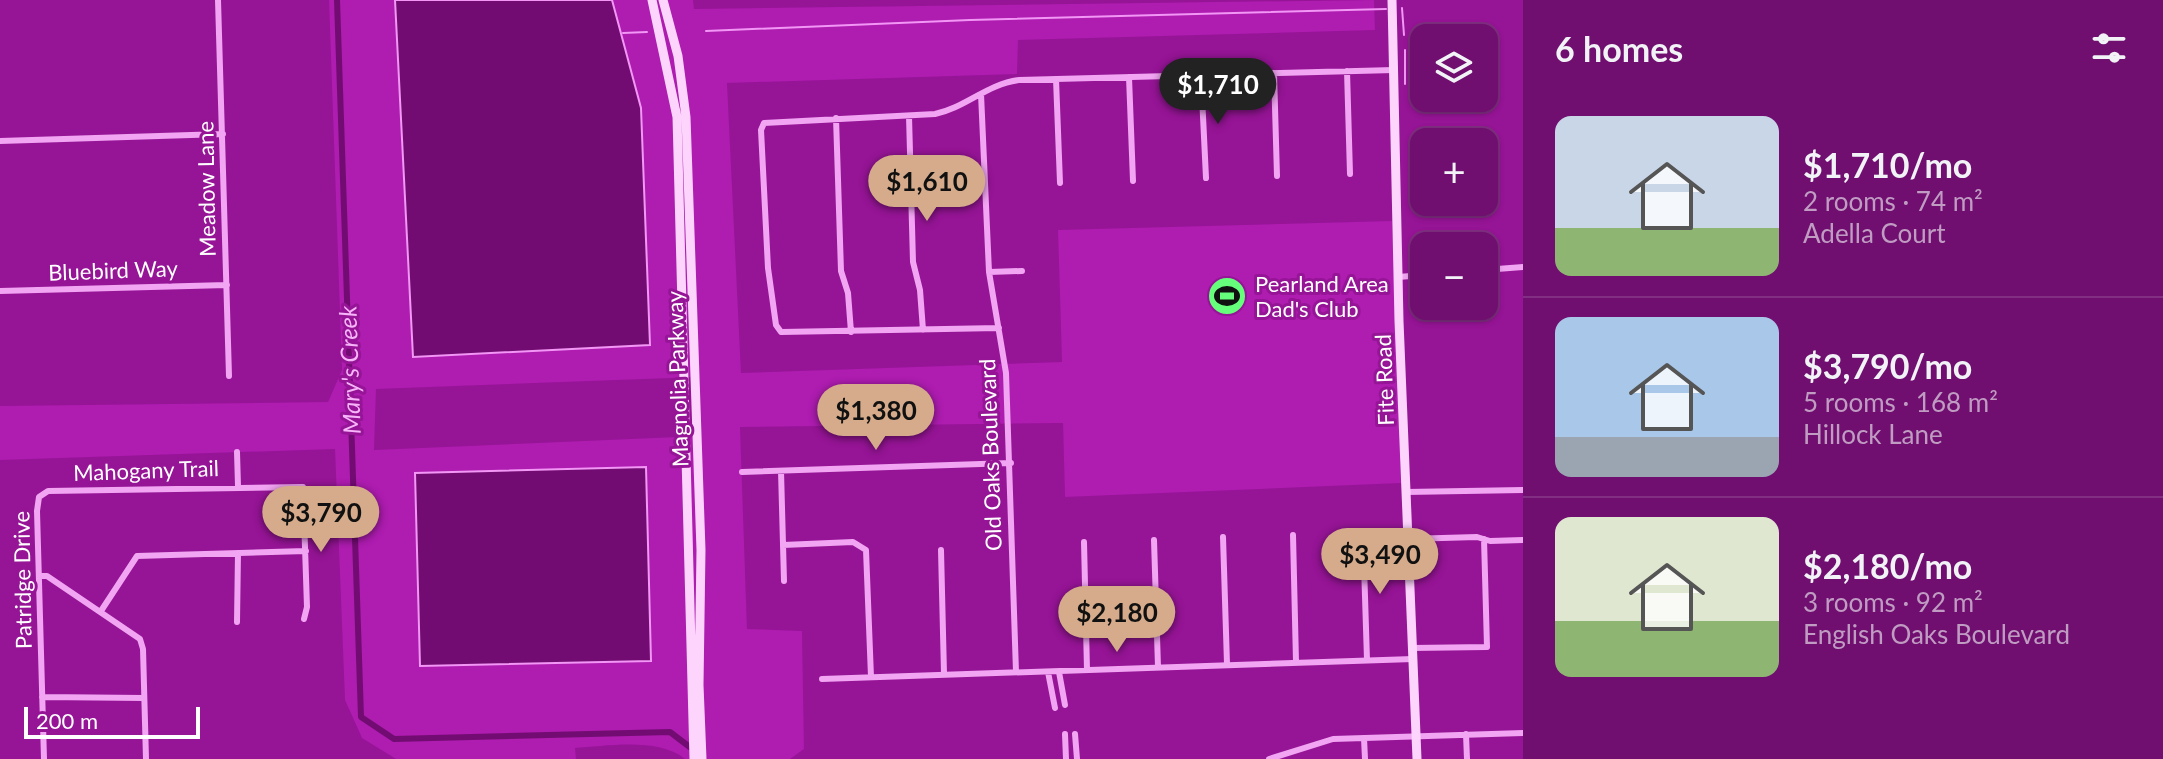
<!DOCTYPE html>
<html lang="en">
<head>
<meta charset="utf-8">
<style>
	:root { --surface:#700f70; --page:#781d78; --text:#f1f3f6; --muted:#c09cc3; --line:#822f83; --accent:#d6ab8b }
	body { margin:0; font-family:Lato,sans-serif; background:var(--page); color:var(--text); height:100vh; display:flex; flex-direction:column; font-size:30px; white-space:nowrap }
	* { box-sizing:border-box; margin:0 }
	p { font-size:26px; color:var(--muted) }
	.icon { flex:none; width:44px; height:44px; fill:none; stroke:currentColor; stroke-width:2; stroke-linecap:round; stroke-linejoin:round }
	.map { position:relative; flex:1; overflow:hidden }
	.panel { display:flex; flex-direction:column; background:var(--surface); width:640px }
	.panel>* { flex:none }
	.controls { position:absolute; left:1410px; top:24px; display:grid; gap:16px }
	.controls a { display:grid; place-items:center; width:88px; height:88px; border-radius:16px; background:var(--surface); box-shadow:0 2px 6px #0004,0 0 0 2px var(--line); font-size:40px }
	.scale { position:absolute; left:24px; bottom:20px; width:176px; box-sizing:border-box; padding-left:8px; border:4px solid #fff; border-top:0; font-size:22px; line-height:28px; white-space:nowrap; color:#fff; -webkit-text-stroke:6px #961496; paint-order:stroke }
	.price { position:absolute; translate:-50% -68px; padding:0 18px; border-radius:28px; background:var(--accent); color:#111; font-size:26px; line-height:52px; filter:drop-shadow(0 2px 4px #0008) }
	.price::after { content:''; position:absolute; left:50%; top:48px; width:24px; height:18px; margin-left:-12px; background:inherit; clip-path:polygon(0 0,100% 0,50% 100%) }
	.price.current { background:#222; color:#fff }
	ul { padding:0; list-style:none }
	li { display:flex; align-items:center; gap:24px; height:200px; padding:0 32px }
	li+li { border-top:2px solid var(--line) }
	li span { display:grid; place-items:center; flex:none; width:224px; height:160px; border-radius:16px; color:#555 }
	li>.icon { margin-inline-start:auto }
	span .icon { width:96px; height:96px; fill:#fffc; stroke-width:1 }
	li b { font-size:34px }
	h2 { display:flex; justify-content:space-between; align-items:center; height:96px; padding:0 32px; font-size:34px }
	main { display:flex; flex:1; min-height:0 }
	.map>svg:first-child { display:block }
</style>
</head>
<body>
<main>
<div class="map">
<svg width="1523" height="759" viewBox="0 0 1523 759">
	<rect width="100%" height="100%" fill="#961496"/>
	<path fill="#ae1cb0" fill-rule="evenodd" d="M 329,0 L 693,0 L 694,9 L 1374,0 L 1375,30 L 1018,40 L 1017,74 L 727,83 L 741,373 L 1062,362 L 1058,230 L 1392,221 L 1401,483 L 1065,497 L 1063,423 L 740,427 L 747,629 L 802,631 L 804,749 L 790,759 L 685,759 C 659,737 607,746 575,748 L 576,759 L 396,759 L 362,738 L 345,700 L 335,449 L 0,460 L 0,406 L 328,402 L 342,370 ZM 699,377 L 701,436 L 374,450 L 376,389 Z"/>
	<path fill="#730c72" stroke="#f297f5" stroke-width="2" d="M 395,0 L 612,0 L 641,108 L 650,345 L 413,357 Z
		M 646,467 L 651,661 L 420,666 L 415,473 Z"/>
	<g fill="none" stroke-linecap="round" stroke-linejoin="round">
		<path stroke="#f297f5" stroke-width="2" d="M 1402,8 L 1404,35
			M 706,31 L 970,20 L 1386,9
			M 623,33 L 647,32
			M 1405,84 L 1405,50"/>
		<path stroke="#730c72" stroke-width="6" d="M 337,0 L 361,717 L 394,739 L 670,732 L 695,751"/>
		<path stroke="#f1a5f2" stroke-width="6" d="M 218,0 L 229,376
			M 1347,71 L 1350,174
			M 1274,73 L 1277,176
			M 1201,75 L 1206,178
			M 1129,77 L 1133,181
			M 1056,79 L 1060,183
			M 981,94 L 989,272 L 1006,373 L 1016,672
			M 909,116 L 913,262 L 920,290 L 923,330
			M 836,118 L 841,271 L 848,293 L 851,332
			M 0,141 L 223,134
			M 1484,270 L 1523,267
			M 989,272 L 1022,271
			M 1398,277 L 1424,275
			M 0,291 L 227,285
			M 999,328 L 781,332 L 776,325 L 768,268 L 761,130 L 764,123 L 935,114 C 965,108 987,84 1019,80 L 1394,70
			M 237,452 L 238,486
			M 781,471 L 784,581
			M 742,472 L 1011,463
			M 1406,492 L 1523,490
			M 1363,533 L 1367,660
			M 1293,535 L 1296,662
			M 1223,537 L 1227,664
			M 1407,539 L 1477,537 L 1490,541 L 1523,540
			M 1154,540 L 1158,667
			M 1084,542 L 1087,670
			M 783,545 L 853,542 L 866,550 L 871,677
			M 941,550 L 944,674
			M 39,576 L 47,576 L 140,639 L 143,649 L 146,759
			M 101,611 L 137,556 L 306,551
			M 237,622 L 238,553
			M 1412,648 L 1487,647 L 1484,539
			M 1048,672 L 1055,708
			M 1059,672 L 1065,705
			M 822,679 L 1413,659
			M 42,697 L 144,698
			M 1065,734 L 1066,759
			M 1075,734 L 1077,759
			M 1466,734 L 1467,759
			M 1364,738 L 1365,759
			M 44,759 L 37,511 L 39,497 L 48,491 L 303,487 L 307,607 L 304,619
			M 1269,759 L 1333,739 L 1523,733"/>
		<path stroke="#fcd4fc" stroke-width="9" d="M 652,0 L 677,117 L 694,759
			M 663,0 L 678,56 L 686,117 L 701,550 L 699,685 L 702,759
			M 1392,0 L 1399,321 L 1417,759"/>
	</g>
	<defs>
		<symbol id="stadium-disc" viewBox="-11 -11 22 22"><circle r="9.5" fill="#66ff7c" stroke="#961496"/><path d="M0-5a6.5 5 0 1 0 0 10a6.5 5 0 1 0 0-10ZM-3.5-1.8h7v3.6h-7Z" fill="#111"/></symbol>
	</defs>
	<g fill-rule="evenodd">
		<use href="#stadium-disc" x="1205" y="274" width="44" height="44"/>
	</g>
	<g text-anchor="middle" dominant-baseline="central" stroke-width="6" stroke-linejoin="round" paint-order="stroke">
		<g font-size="22" fill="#fff" stroke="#961496">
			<text transform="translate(206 189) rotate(-91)">Meadow Lane</text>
			<text transform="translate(113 270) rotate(-2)">Bluebird Way</text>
			<text transform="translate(677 379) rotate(-92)">Magnolia Parkway</text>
			<text transform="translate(1384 380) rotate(-92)">Fite Road</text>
			<text transform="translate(990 455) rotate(-92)">Old Oaks Boulevard</text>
			<text transform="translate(146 470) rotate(-2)">Mahogany Trail</text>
			<text transform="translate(22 580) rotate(-91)">Patridge Drive</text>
		</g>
		<g font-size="22" fill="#fff" stroke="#961496" text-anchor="start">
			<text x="1255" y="283">Pearland Area<tspan x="1255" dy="25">Dad's Club</tspan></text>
		</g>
		<g font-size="24" font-style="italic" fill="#f7b5f9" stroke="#961496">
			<text transform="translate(349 370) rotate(-92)">Mary's Creek</text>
		</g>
	</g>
</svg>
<div class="controls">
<a><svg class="icon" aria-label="layers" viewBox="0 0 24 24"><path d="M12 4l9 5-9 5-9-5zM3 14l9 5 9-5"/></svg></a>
<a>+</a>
<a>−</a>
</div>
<div class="scale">200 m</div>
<b class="price current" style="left:1218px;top:126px">$1,710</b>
<b class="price" style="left:927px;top:223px">$1,610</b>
<b class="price" style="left:876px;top:452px">$1,380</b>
<b class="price" style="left:321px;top:554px">$3,790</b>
<b class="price" style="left:1380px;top:596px">$3,490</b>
<b class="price" style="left:1117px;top:654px">$2,180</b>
</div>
<section class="panel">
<h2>6 homes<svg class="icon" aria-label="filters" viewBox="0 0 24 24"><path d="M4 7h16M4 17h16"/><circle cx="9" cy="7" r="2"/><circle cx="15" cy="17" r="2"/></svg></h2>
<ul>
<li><span style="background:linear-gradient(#c9d6e8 70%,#8fb573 0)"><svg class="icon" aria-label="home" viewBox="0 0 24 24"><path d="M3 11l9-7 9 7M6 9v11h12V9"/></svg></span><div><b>$1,710/mo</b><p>2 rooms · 74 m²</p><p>Adella Court</p></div></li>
<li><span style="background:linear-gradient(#a9c7e8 75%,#9aa5b1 0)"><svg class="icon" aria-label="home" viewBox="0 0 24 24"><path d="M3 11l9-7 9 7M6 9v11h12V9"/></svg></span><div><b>$3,790/mo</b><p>5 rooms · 168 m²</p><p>Hillock Lane</p></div></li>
<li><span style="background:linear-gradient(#dfe7d0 65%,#8fb573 0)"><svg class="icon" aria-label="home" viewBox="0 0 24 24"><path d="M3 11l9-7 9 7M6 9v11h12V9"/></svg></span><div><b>$2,180/mo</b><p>3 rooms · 92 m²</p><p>English Oaks Boulevard</p></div></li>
</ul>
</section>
</main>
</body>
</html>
